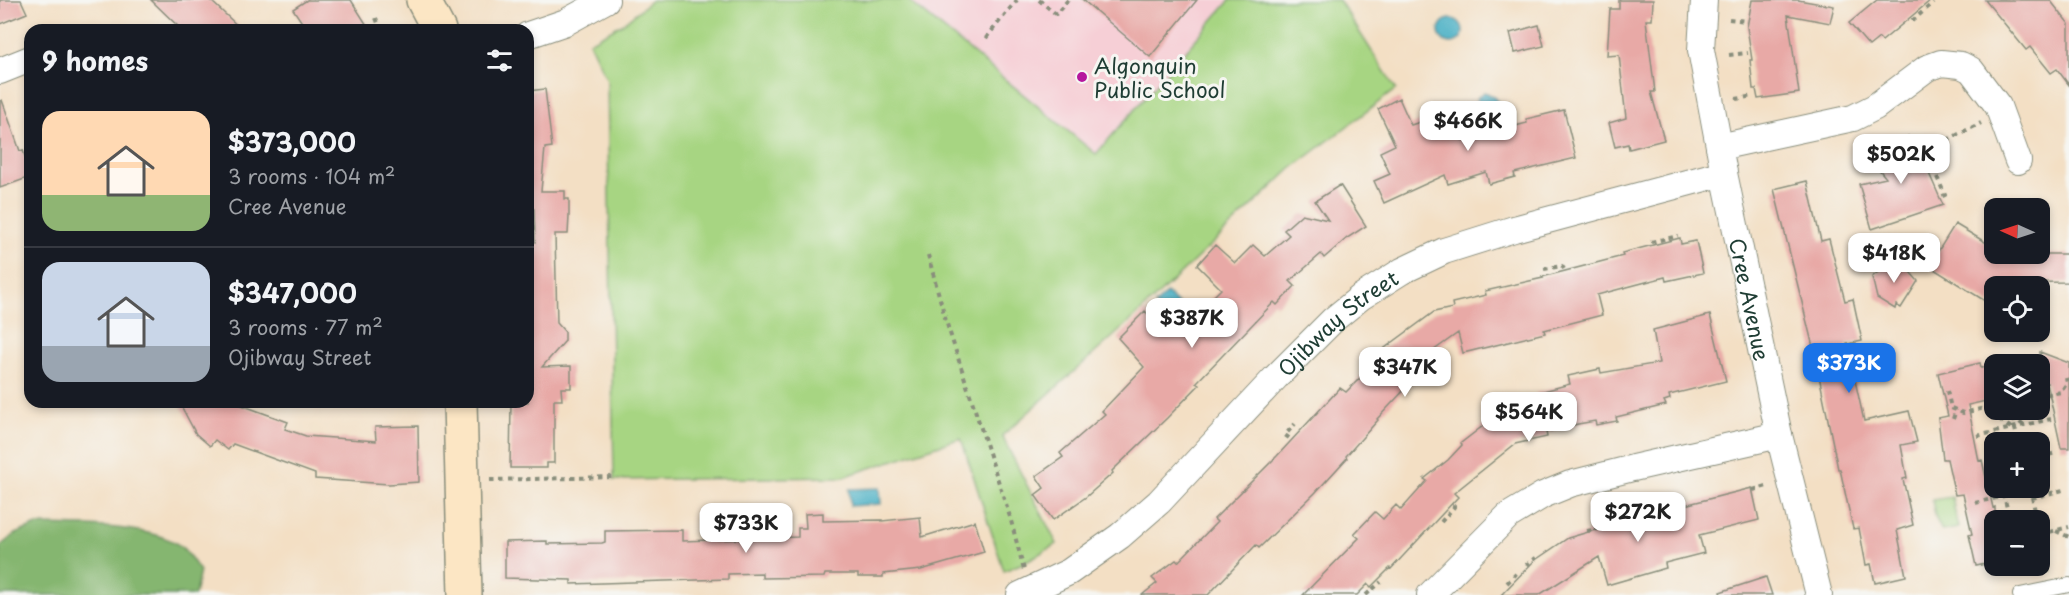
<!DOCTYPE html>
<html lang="en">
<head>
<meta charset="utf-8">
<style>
	:root { --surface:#171b24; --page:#242831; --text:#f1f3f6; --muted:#9ea1a6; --line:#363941; --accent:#1a73e8 }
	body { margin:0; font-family:"Playpen Sans",sans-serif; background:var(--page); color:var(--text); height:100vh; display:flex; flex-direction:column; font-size:22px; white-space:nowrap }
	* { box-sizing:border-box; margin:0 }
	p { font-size:20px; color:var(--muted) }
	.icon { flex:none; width:33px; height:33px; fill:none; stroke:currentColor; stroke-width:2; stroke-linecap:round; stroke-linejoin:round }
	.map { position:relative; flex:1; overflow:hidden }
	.side { position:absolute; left:24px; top:24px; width:510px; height:384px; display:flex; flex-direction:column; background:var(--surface); border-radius:18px; box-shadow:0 3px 9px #0003 }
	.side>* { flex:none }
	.needle { width:39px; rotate:273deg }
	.buttons { position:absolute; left:1984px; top:198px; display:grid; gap:12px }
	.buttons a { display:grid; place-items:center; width:66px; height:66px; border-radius:12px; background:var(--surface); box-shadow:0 3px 9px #0003; font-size:30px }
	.price { position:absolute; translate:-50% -51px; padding:0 14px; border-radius:12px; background:#fff; color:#222; font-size:20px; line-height:39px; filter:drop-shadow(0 2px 3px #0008) }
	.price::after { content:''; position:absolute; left:50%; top:36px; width:18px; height:14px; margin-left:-9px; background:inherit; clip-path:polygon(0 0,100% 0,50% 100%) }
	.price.active { background:var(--accent); color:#fff }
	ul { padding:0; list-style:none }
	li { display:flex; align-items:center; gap:18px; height:150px; padding:0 18px }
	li+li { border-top:2px solid var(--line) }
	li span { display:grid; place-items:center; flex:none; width:168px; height:120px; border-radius:18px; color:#555 }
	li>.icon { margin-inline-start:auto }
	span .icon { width:72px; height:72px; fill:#fffc; stroke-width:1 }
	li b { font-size:26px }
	h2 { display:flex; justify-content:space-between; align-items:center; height:72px; padding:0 18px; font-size:26px }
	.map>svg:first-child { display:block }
</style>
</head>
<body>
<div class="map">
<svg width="2069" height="595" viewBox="0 0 2069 595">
	<rect width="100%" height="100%" fill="#f6f6f2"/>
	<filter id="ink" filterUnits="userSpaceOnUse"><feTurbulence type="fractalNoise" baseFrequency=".0167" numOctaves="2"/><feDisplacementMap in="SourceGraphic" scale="12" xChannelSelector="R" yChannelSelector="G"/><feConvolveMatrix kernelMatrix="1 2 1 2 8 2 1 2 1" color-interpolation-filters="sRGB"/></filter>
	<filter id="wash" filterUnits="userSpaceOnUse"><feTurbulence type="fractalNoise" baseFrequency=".008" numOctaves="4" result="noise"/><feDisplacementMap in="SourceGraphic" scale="24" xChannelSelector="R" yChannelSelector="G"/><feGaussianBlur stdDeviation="1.35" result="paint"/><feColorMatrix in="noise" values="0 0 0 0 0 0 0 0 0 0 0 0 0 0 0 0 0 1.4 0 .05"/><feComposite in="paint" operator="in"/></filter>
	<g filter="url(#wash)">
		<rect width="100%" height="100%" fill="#f3dfc4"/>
		<path fill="#f6cfd6" d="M 908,0 L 1230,0 L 1096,154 Z"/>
		<path fill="#a7d582" stroke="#63895b" stroke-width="1.5" d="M 652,0 L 908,0 L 1096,154 L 1230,0 L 1339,0 L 1396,89 L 1291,169 L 1135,317 L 1002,436 L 1057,544 L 1023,563 L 1004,571 L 961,438 L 843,477 L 614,480 L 607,80 L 589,42 L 622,24 Z
			M 1952,497 L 1958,528 L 1942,531 L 1936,519 L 1932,500 Z"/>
		<path fill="#85b670" stroke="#527a52" stroke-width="1.5" d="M 37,525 C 75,526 148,524 179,545 C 187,550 194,563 200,571 L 195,595 L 0,595 L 0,546 L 15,534 Z"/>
		<path fill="#46afc4" stroke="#32767c" stroke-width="1.5" d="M1439 31a12 12 0 1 1 24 0a12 12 0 1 1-24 0Z
			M 1484,92 C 1496,95 1503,107 1501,118 L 1493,120 L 1484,111 L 1477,106 L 1477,98 Z
			M 1167,293 L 1188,314 L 1176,326 L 1155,305 Z
			M 880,488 L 881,504 L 850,506 L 849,489 Z"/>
		<g id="blocks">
			<path fill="#e8a9a6" d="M 0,0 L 21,0 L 27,13 L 0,24 Z
				M 151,0 L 210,0 L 242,30 L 182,30 Z
				M 307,0 L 351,0 L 370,30 L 307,30 L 293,9 Z
				M 1083,0 L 1197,0 L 1150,57 Z
				M 1619,0 L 1653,0 L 1652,20 L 1646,20 L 1655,92 L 1651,92 L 1664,140 L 1629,149 L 1628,144 L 1615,147 L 1609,123 L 1626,118 L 1619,55 L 1607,56 L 1610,9 L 1619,9 Z
				M 1752,0 L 1798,0 L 1834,6 L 1830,23 L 1788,15 L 1799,93 L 1758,99 L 1756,89 L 1753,89 L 1750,60 L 1752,60 L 1747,27 Z
				M 1877,0 L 1931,0 L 1882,41 L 1879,38 L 1869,46 L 1849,23 Z
				M 1985,0 L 2050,0 L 2069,24 L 2069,85 L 2057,69 L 2051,73 L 2030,47 L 2026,50 Z
				M 1539,25 L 1544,46 L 1515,53 L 1510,33 Z
				M 545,89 L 552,147 L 545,148 L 541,191 L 565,191 L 565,199 L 569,199 L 569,216 L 568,234 L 555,234 L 557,323 L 565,332 L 565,341 L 542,367 L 571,366 L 571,388 L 561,388 L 562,400 L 554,400 L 554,463 L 547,463 L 547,468 L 510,468 L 511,402 L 528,402 L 528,242 L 535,242 L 534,209 L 528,209 L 528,91 Z
				M 1399,98 L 1411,125 L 1420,122 L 1425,137 L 1435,133 L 1437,138 L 1459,130 L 1462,140 L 1527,123 L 1526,119 L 1564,110 L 1576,158 L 1514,173 L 1515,177 L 1489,184 L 1486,172 L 1448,184 L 1445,175 L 1384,203 L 1374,181 L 1390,174 L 1380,152 L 1395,145 L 1378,109 Z
				M 2,100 L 20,151 L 23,150 L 26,160 L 30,170 L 30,177 L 0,188 L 0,101 Z
				M 1908,136 L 1916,146 L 1921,142 L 1938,164 L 1928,171 L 1943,205 L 1872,229 L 1859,184 L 1886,178 L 1874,163 Z
				M 1807,181 L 1821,241 L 1829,239 L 1845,301 L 1853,299 L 1862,341 L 1847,344 L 1864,421 L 1909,411 L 1917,442 L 1901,445 L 1907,478 L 1903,479 L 1913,525 L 1897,530 L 1906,576 L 1875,583 L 1871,564 L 1866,565 L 1859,528 L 1853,529 L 1840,469 L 1838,469 L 1814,351 L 1774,189 Z
				M 1340,185 L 1366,226 L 1347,238 L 1324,258 L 1321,254 L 1290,281 L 1295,286 L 1277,305 L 1274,302 L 1196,383 L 1199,385 L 1167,418 L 1112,471 L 1113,473 L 1086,497 L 1053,520 L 1035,495 L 1044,488 L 1036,476 L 1063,457 L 1060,453 L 1105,414 L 1102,411 L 1144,367 L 1118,338 L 1145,311 L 1172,338 L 1221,289 L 1197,265 L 1215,245 L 1235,263 L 1253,245 L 1265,256 L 1289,235 L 1284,230 L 1302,214 L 1328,220 L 1315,201 Z
				M 1955,224 L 1995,248 L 1995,254 L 2069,254 L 2069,282 L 1996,283 L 1990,304 L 1929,266 Z
				M 1680,238 L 1681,244 L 1696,241 L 1703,273 L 1666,281 L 1665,277 L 1597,295 L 1602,315 L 1544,330 L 1545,333 L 1463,353 L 1458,333 L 1398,376 L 1408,386 L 1377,419 L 1378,420 L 1346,456 L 1347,458 L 1315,493 L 1259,548 L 1256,545 L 1208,595 L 1142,595 L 1157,583 L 1152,578 L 1176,560 L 1178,562 L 1217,522 L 1214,519 L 1277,456 L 1340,388 L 1346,392 L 1369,369 L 1365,365 L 1374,356 L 1434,312 L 1453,308 L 1452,303 L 1486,295 L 1485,291 L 1543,278 L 1542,277 L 1623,256 L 1622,253 Z
				M 1897,257 L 1918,281 L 1901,308 L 1896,305 L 1895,309 L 1877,298 L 1872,277 Z
				M 1710,315 L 1726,381 L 1669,395 L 1670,399 L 1664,401 L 1666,405 L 1616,417 L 1617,421 L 1596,425 L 1595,421 L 1578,424 L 1546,432 L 1547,437 L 1515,444 L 1454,493 L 1458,497 L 1391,569 L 1390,568 L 1371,587 L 1368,584 L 1357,595 L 1303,595 L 1359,538 L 1354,534 L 1375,512 L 1383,519 L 1396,505 L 1401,510 L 1427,481 L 1424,479 L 1448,460 L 1462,445 L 1461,443 L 1514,402 L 1537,397 L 1536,393 L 1570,384 L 1568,376 L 1600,369 L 1601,373 L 1659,363 L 1653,330 Z
				M 2040,352 L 2069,363 L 2069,448 L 2061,448 L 2047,383 L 2040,382 Z
				M 1980,363 L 1981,368 L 1995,365 L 1995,399 L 1968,405 L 1979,461 L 1982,460 L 1993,508 L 1995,507 L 1995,562 L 1976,566 L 1969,535 L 1972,534 L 1963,494 L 1955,495 L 1947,459 L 1943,459 L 1938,418 L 1948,416 L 1938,373 Z
				M 179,402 L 233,402 L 288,422 L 285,429 L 306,436 L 376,441 L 375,427 L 418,426 L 419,482 L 389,484 L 315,479 L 315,474 L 233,444 L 228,450 L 215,440 L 210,446 L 196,434 Z
				M 1752,488 L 1759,520 L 1699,535 L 1704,553 L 1665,563 L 1666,568 L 1607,585 L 1599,557 L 1539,595 L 1501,595 L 1534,561 L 1568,538 L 1649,514 Z
				M 823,513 L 823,521 L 882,520 L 882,521 L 920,517 L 922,537 L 975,521 L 984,552 L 921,570 L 883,574 L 883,577 L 858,577 L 858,574 L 825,574 L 824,577 L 762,578 L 762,573 L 728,574 L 728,579 L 571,584 L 571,580 L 505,578 L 505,542 L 547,541 L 547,544 L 602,543 L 605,542 L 605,531 L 682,530 L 682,541 L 798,537 L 798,528 L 806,528 L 805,514 Z
				M 1766,577 L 1772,595 L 1721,595 L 1720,592 Z"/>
		</g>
	</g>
	<g filter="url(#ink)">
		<use href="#blocks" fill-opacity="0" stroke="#898e7c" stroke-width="1.5"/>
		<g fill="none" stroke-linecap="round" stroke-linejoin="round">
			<defs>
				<path id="lane" d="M 2020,595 L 2069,585"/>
				<g id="street">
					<path id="s1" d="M 1704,0 L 1701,50 L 1724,173 L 1779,435 L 1819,595"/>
					<path d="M 528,35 L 566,22 L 606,0"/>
					<path d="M 0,71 L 30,59"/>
					<path d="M 1719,147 L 1853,118 L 1875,107 L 1927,68 L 1941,63 L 1961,65 L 1971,70 L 1998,106 L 2018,161"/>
					<path id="s2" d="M 1020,595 L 1069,572 L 1120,536 L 1159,502 L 1276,377 L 1334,319 L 1361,297 L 1402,271 L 1444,251 L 1514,229 L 1724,173"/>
					<path d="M 1430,595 L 1508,516 L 1543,495 L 1570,484 L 1633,468 L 1779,435"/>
				</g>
				<path id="secondary" d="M 423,0 L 439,30
					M 460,402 L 465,595"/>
			</defs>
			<use href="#lane" stroke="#898e7c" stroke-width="16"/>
			<use href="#street" stroke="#898e7c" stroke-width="28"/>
			<use href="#secondary" stroke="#898e7c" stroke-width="36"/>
			<path stroke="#898e7c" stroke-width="4" stroke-dasharray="4.5 4.5" stroke-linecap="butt" d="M 1039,0 L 1056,14 L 1068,0
				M 376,18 L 381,30
				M 1729,19 L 1747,21
				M 1912,21 L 1933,3
				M 986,38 L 1017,0
				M 1729,55 L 1748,53
				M 1736,99 L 1753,96
				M 1931,148 L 1981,123
				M 1937,177 L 1945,195 L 1940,197
				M 1651,242 L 1678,236
				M 928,255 L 946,321 L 1010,517 L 1024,570
				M 1544,269 L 1562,266 L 1564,269
				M 2041,385 L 2044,395
				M 1947,391 L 1951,408 L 1963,413 L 1985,408 L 2011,428
				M 2040,400 L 2044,395 L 2061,392 L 2067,383 L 2066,378
				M 2011,410 L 2018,442
				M 1953,419 L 1956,410
				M 2020,425 L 2033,410
				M 1977,436 L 2051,419
				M 1289,438 L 1285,435 L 1295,424
				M 2040,457 L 2056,453
				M 1986,469 L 1995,467
				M 490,480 L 614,477
				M 2030,488 L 2037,520
				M 1753,490 L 1767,486
				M 2032,498 L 2063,490
				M 1975,503 L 2004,496 L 2010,520
				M 2025,520 L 2037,518
				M 1622,521 L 1634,518
				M 1441,522 L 1454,507 L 1454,504
				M 1587,531 L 1598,529
				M 2056,531 L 2069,537
				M 2040,533 L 2049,573
				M 2041,534 L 2069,527
				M 1526,565 L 1536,558
				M 1507,583 L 1516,574
				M 1366,595 L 1381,582"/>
			<use href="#lane" stroke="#fff" stroke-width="14"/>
			<use href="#street" stroke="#fff" stroke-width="26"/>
			<use href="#secondary" stroke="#fce6c4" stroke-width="33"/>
		</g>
	</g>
	<circle fill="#b5179e" stroke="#f6f6f2" stroke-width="2" cx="1082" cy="77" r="6"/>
	<g text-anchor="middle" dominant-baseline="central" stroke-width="6" stroke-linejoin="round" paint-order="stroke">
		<g font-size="21" fill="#1f3d34" stroke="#f6f6f2" text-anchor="start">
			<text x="1094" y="65">Algonquin<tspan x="1094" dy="24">Public School</tspan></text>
		</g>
		<g font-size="21" fill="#1f3d34" stroke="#f6f6f2">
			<text stroke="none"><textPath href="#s1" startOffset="304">Cree Avenue</textPath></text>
			<text stroke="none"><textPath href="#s2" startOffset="422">Ojibway Street</textPath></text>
		</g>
	</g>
</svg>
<div class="buttons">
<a><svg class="needle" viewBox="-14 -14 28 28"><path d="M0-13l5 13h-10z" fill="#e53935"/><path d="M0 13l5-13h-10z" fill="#9ea1a6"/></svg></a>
<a><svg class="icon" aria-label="locate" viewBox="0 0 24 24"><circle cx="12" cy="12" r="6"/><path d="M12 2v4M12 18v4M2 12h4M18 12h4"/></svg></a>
<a><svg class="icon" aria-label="layers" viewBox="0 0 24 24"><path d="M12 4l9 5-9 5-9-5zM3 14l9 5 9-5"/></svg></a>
<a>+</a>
<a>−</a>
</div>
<b class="price" style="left:1468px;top:152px">$466K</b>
<b class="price" style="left:1901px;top:185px">$502K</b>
<b class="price" style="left:1894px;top:284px">$418K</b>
<b class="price" style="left:1192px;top:349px">$387K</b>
<b class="price active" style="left:1849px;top:394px">$373K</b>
<b class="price" style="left:1405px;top:398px">$347K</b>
<b class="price" style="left:1529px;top:443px">$564K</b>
<b class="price" style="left:1638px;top:543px">$272K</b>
<b class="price" style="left:746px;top:554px">$733K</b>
<section class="side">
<h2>9 homes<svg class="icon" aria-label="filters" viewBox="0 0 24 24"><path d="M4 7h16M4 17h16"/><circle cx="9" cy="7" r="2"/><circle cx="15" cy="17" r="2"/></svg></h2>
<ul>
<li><span style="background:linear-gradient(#ffd9b3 70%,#8fb573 0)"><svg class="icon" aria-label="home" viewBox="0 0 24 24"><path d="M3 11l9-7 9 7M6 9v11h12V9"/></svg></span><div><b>$373,000</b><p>3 rooms · 104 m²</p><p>Cree Avenue</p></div></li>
<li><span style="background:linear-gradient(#c9d6e8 70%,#9aa5b1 0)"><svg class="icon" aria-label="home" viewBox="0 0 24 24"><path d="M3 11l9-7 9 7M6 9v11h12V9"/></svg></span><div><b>$347,000</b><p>3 rooms · 77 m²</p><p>Ojibway Street</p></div></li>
</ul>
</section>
</div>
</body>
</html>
